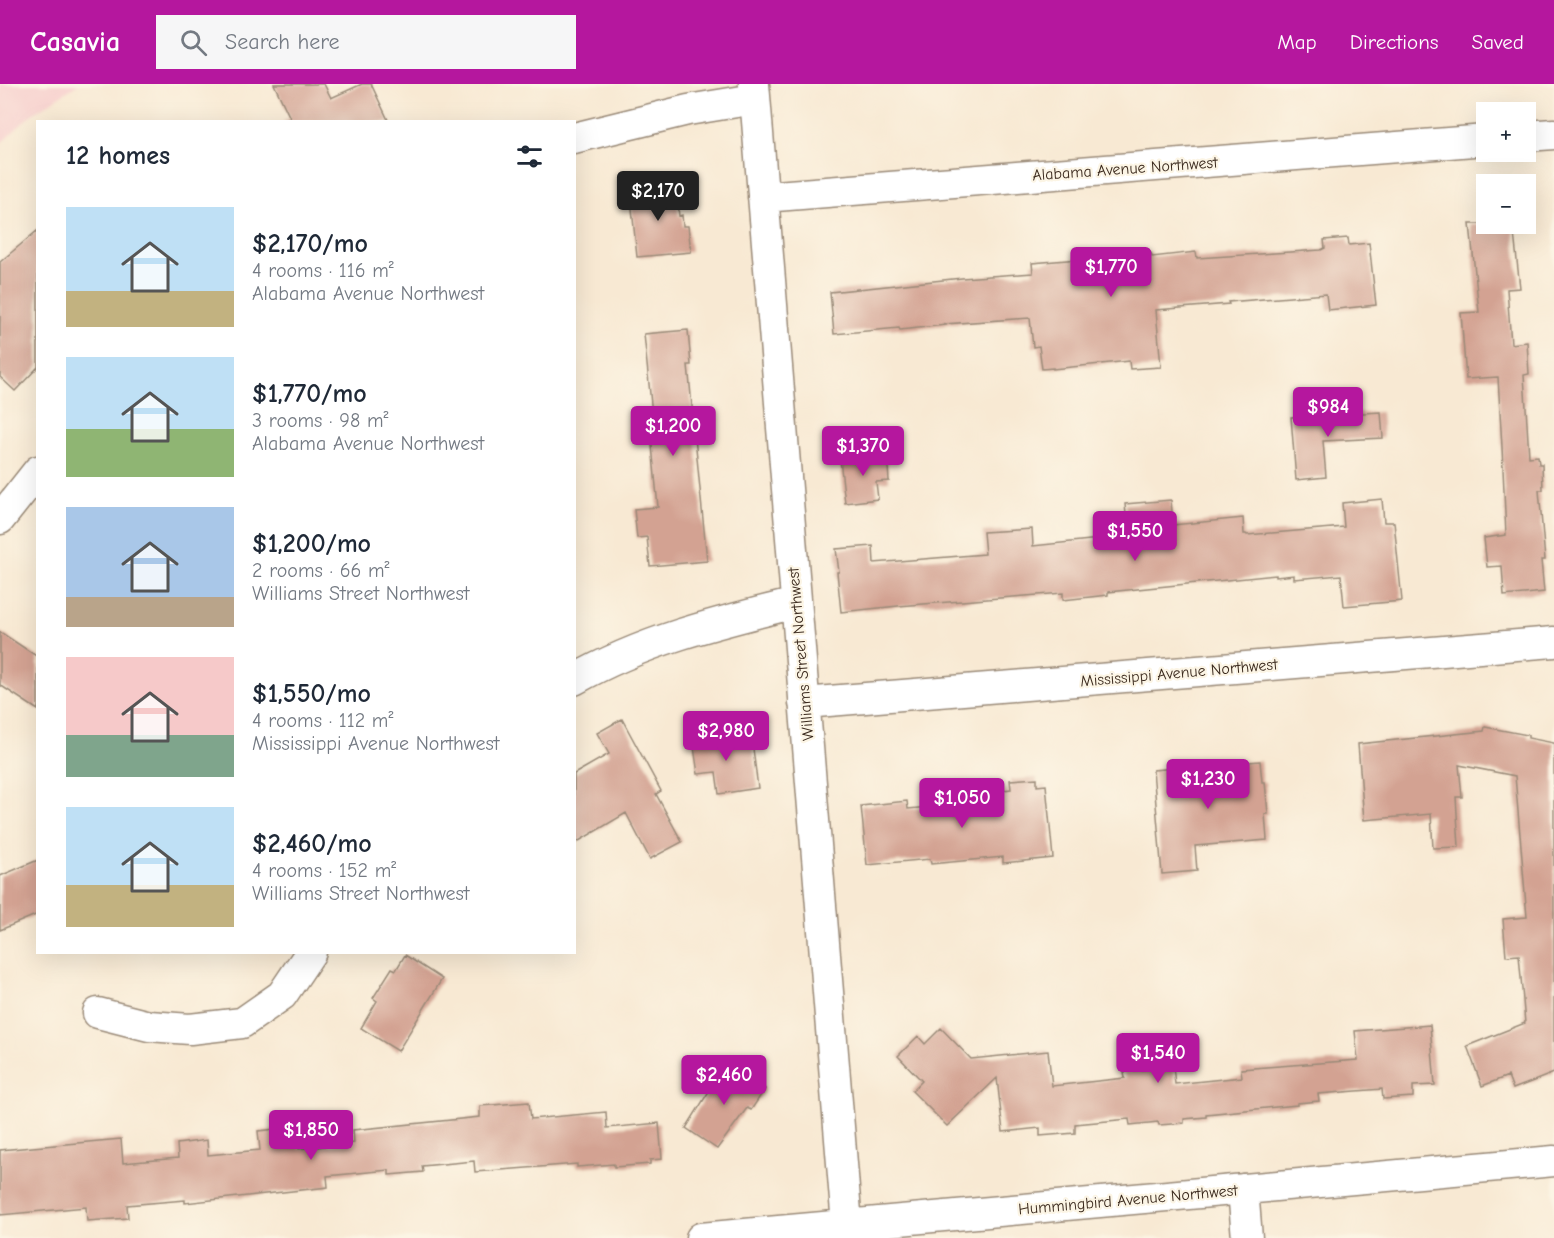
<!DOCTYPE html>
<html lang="en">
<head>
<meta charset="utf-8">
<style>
	:root { --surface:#fff; --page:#f6f6f7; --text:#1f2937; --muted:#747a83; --accent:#b5179e }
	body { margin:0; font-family:"Comic Neue",sans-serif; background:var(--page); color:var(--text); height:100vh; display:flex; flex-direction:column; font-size:22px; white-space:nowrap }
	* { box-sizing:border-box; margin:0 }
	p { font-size:20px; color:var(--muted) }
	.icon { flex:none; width:33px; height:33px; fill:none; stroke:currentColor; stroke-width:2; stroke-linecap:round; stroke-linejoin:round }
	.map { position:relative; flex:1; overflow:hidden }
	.panel { position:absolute; left:36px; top:36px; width:540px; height:834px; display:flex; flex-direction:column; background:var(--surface); border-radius:0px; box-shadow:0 6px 24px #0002 }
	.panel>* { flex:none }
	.buttons { position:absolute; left:1476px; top:18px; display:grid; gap:12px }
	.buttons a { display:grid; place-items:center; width:60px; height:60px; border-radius:0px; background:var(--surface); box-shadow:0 6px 24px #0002; font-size:30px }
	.price { position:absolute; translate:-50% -51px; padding:0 14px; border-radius:6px; background:var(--accent); color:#fff; font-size:20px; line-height:39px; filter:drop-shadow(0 2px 3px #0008) }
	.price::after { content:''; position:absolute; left:50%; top:36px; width:18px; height:14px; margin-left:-9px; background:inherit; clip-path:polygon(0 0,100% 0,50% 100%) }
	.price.current { background:#222; color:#fff }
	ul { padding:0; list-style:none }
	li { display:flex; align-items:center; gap:18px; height:150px; padding:0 30px }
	li span { display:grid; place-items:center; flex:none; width:168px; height:120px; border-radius:0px; color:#555 }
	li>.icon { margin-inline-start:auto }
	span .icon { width:72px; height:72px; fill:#fffc; stroke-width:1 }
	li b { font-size:26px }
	h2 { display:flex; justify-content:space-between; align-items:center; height:72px; padding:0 30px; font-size:26px }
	header { display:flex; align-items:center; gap:36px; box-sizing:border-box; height:84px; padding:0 30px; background:var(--accent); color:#fff }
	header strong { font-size:28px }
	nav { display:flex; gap:33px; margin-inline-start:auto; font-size:21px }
	.search { width:420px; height:54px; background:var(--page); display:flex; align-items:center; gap:15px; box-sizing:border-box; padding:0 21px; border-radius:0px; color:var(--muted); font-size:22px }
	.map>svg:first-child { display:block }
</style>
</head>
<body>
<header>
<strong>Casavia</strong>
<div class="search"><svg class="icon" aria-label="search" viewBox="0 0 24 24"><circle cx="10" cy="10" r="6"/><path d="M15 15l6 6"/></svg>Search here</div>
<nav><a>Map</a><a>Directions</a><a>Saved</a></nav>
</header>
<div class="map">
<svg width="1554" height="1154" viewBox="0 0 1554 1154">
	<rect width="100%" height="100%" fill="#fcf5e5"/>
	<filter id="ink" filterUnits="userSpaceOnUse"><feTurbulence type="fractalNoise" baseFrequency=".0167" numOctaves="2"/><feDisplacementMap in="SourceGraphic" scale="12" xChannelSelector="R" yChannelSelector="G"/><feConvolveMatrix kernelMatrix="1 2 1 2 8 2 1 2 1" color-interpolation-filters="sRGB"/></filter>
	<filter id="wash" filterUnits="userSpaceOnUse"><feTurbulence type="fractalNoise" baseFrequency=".008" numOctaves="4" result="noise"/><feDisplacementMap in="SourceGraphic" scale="24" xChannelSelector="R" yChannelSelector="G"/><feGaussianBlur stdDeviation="1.35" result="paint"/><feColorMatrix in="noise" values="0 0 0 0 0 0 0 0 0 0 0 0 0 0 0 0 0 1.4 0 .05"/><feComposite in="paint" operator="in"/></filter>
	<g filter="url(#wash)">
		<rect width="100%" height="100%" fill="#f8e9d3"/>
		<path fill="#f7d0ce" d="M 0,0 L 78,0 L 31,31 L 0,60 Z"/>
		<g id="blocks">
			<path fill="#d3a292" d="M 274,0 L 324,0 L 331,14 L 362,0 L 371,0 L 389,38 L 283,38 L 290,34 Z
				M 675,100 L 679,132 L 682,131 L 683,142 L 688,142 L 691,168 L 637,173 L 630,105 Z
				M 1470,140 L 1513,140 L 1520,204 L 1507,205 L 1511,260 L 1527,258 L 1529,290 L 1524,291 L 1529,373 L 1538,372 L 1539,380 L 1542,380 L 1543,406 L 1539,406 L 1545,476 L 1541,476 L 1544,508 L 1504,512 L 1502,482 L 1487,483 L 1484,454 L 1506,451 L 1502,363 L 1498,293 L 1466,295 L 1461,229 L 1479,228 Z
				M 38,146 L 38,283 L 15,307 L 0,293 L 0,178 Z
				M 1348,154 L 1349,161 L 1369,159 L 1376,221 L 1328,226 L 1326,210 L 1228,218 L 1229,220 L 1156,226 L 1161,283 L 1130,285 L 1129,277 L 1053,285 L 1053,284 L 1042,285 L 1039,262 L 1033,263 L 1030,234 L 945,240 L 946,241 L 900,246 L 899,244 L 834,250 L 830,208 L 962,194 L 1033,189 L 1032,179 L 1079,175 L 1151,169 L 1152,173 L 1196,168 L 1197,174 L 1321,166 L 1325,164 L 1324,156 Z
				M 688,246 L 691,281 L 688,281 L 707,477 L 650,482 L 647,453 L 637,454 L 634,425 L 658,423 L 650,341 L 653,340 L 644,250 Z
				M 1381,328 L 1383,354 L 1323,357 L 1326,393 L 1296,396 L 1291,333 Z
				M 887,370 L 889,397 L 876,398 L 878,415 L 845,419 L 840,375 Z
				M 1382,415 L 1384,438 L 1394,438 L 1402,517 L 1344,522 L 1341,491 L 1294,495 L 1294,491 L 1276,493 L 1276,491 L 1108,508 L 1108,511 L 1063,516 L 1063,509 L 898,522 L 841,528 L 837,488 L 839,488 L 836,465 L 873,462 L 874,479 L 985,470 L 983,448 L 1032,445 L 1033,462 L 1128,452 L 1125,420 L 1171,416 L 1173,441 L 1243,434 L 1244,450 L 1246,450 L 1247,451 L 1344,443 L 1342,419 Z
				M 0,548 L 38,573 L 38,626 L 0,601 Z
				M 622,635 L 661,707 L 656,710 L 682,758 L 650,775 L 626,729 L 574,760 L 574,690 L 609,670 L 597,649 Z
				M 1485,643 L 1528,651 L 1528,654 L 1554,659 L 1554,989 L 1513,1005 L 1508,992 L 1482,1002 L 1467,962 L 1525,939 L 1519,871 L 1506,872 L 1503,835 L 1527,833 L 1515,692 L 1459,681 L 1462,713 L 1456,713 L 1459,763 L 1433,764 L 1431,730 L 1364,736 L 1358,660 L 1484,647 Z
				M 719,646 L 720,660 L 752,657 L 758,704 L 719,710 L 716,688 L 698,690 L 692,649 Z
				M 1260,677 L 1262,698 L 1265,698 L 1268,730 L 1265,730 L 1267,756 L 1195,762 L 1197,787 L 1162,790 L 1153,686 Z
				M 1037,694 L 1037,702 L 1046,701 L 1053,774 L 1003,779 L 1003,773 L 931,780 L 930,775 L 867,781 L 861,722 L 907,717 L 908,725 L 996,717 L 995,707 L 1011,705 L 1010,696 Z
				M 38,776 L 38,830 L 0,846 L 0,792 Z
				M 405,871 L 442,895 L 398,967 L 361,944 L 377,917 L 373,914 L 392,884 L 396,886 Z
				M 1430,941 L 1435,1001 L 1413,1002 L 1413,1013 L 1383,1015 L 1382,1005 L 1318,1010 L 1319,1017 L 1297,1019 L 1297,1021 L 1206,1030 L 1206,1033 L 1184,1035 L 1184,1039 L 1159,1041 L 1158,1038 L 1130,1041 L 1129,1035 L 1075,1040 L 1075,1049 L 1040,1052 L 1040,1044 L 1003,1048 L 997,994 L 947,1042 L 912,1007 L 922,997 L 898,972 L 918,952 L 925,960 L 941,944 L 971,975 L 1048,967 L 1052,1002 L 1125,994 L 1124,988 L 1173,982 L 1175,1000 L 1242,993 L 1241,985 L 1358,976 L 1355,947 Z
				M 726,980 L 765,1005 L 751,1026 L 747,1024 L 717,1065 L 686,1044 Z
				M 529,1018 L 531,1035 L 606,1028 L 607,1044 L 659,1039 L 662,1075 L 650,1076 L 650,1080 L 614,1083 L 614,1080 L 577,1083 L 577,1080 L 475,1088 L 474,1077 L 422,1082 L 423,1088 L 389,1091 L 389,1086 L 327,1092 L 328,1103 L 185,1119 L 185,1116 L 127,1121 L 128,1134 L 87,1137 L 86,1123 L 0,1131 L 0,1066 L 121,1055 L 123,1079 L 178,1074 L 177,1060 L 207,1056 L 208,1071 L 260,1066 L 258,1047 L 297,1043 L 299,1065 L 354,1059 L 353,1046 L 480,1033 L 480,1022 Z"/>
		</g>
	</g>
	<g filter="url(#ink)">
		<use href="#blocks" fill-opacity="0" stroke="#9a8a78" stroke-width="1.5"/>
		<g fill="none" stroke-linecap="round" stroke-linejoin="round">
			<defs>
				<path id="minor" d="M 754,0 L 847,1141
					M 1526,52 L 1554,50
					M 574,54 L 688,26 L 755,15
					M 763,113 L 1486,56
					M 0,435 L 38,387
					M 574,596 C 644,556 719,538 796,519
					M 804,619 L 1554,558
					M 98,929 L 149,942 L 190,945 L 242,939 L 282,911 L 311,868
					M 1243,1105 L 1247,1154
					M 701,1154 L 1554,1077"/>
			</defs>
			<use href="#minor" stroke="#9a8a78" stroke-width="33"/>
			<use href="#minor" stroke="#fff" stroke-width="30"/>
		</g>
	</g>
	<g text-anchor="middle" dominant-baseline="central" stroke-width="4.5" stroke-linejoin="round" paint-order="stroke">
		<g font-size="16" fill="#3b2a1e" stroke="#fcf5e5">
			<text transform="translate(1125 85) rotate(-4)">Alabama Avenue Northwest</text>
			<text transform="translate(801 570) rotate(-95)">Williams Street Northwest</text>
			<text transform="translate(1179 589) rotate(-5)">Mississippi Avenue Northwest</text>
			<text transform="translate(1128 1116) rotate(-5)">Hummingbird Avenue Northwest</text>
		</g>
	</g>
</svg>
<div class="buttons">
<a>+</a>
<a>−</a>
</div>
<b class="price current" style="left:658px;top:138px">$2,170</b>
<b class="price" style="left:1111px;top:214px">$1,770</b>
<b class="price" style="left:1328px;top:354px">$984</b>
<b class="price" style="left:673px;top:373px">$1,200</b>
<b class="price" style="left:863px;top:393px">$1,370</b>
<b class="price" style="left:1135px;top:478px">$1,550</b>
<b class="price" style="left:726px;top:678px">$2,980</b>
<b class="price" style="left:1208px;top:726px">$1,230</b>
<b class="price" style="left:962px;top:745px">$1,050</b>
<b class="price" style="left:1158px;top:1000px">$1,540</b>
<b class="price" style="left:724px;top:1022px">$2,460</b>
<b class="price" style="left:311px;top:1077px">$1,850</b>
<section class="panel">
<h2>12 homes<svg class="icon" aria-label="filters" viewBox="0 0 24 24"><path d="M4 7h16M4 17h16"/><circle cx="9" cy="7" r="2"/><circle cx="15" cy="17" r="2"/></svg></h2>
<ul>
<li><span style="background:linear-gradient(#bfe0f5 70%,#c2b280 0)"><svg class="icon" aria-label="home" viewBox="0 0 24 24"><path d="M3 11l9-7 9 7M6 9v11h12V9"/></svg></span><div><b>$2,170/mo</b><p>4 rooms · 116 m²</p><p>Alabama Avenue Northwest</p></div></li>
<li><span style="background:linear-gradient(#bfe0f5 60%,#8fb573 0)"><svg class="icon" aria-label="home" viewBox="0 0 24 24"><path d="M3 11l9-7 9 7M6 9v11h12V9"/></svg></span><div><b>$1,770/mo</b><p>3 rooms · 98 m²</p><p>Alabama Avenue Northwest</p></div></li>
<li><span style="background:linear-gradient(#a9c7e8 75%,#b9a48a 0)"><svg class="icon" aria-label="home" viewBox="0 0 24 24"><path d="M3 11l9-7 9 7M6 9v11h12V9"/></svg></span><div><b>$1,200/mo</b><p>2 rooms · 66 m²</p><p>Williams Street Northwest</p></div></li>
<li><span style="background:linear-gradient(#f6c9c9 65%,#7fa58c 0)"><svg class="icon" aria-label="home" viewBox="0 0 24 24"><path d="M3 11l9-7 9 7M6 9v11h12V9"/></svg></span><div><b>$1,550/mo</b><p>4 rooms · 112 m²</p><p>Mississippi Avenue Northwest</p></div></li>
<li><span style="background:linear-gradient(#bfe0f5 65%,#c2b280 0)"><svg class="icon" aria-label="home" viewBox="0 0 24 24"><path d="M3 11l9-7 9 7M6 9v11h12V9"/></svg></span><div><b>$2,460/mo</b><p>4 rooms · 152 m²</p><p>Williams Street Northwest</p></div></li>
</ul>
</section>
</div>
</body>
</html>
